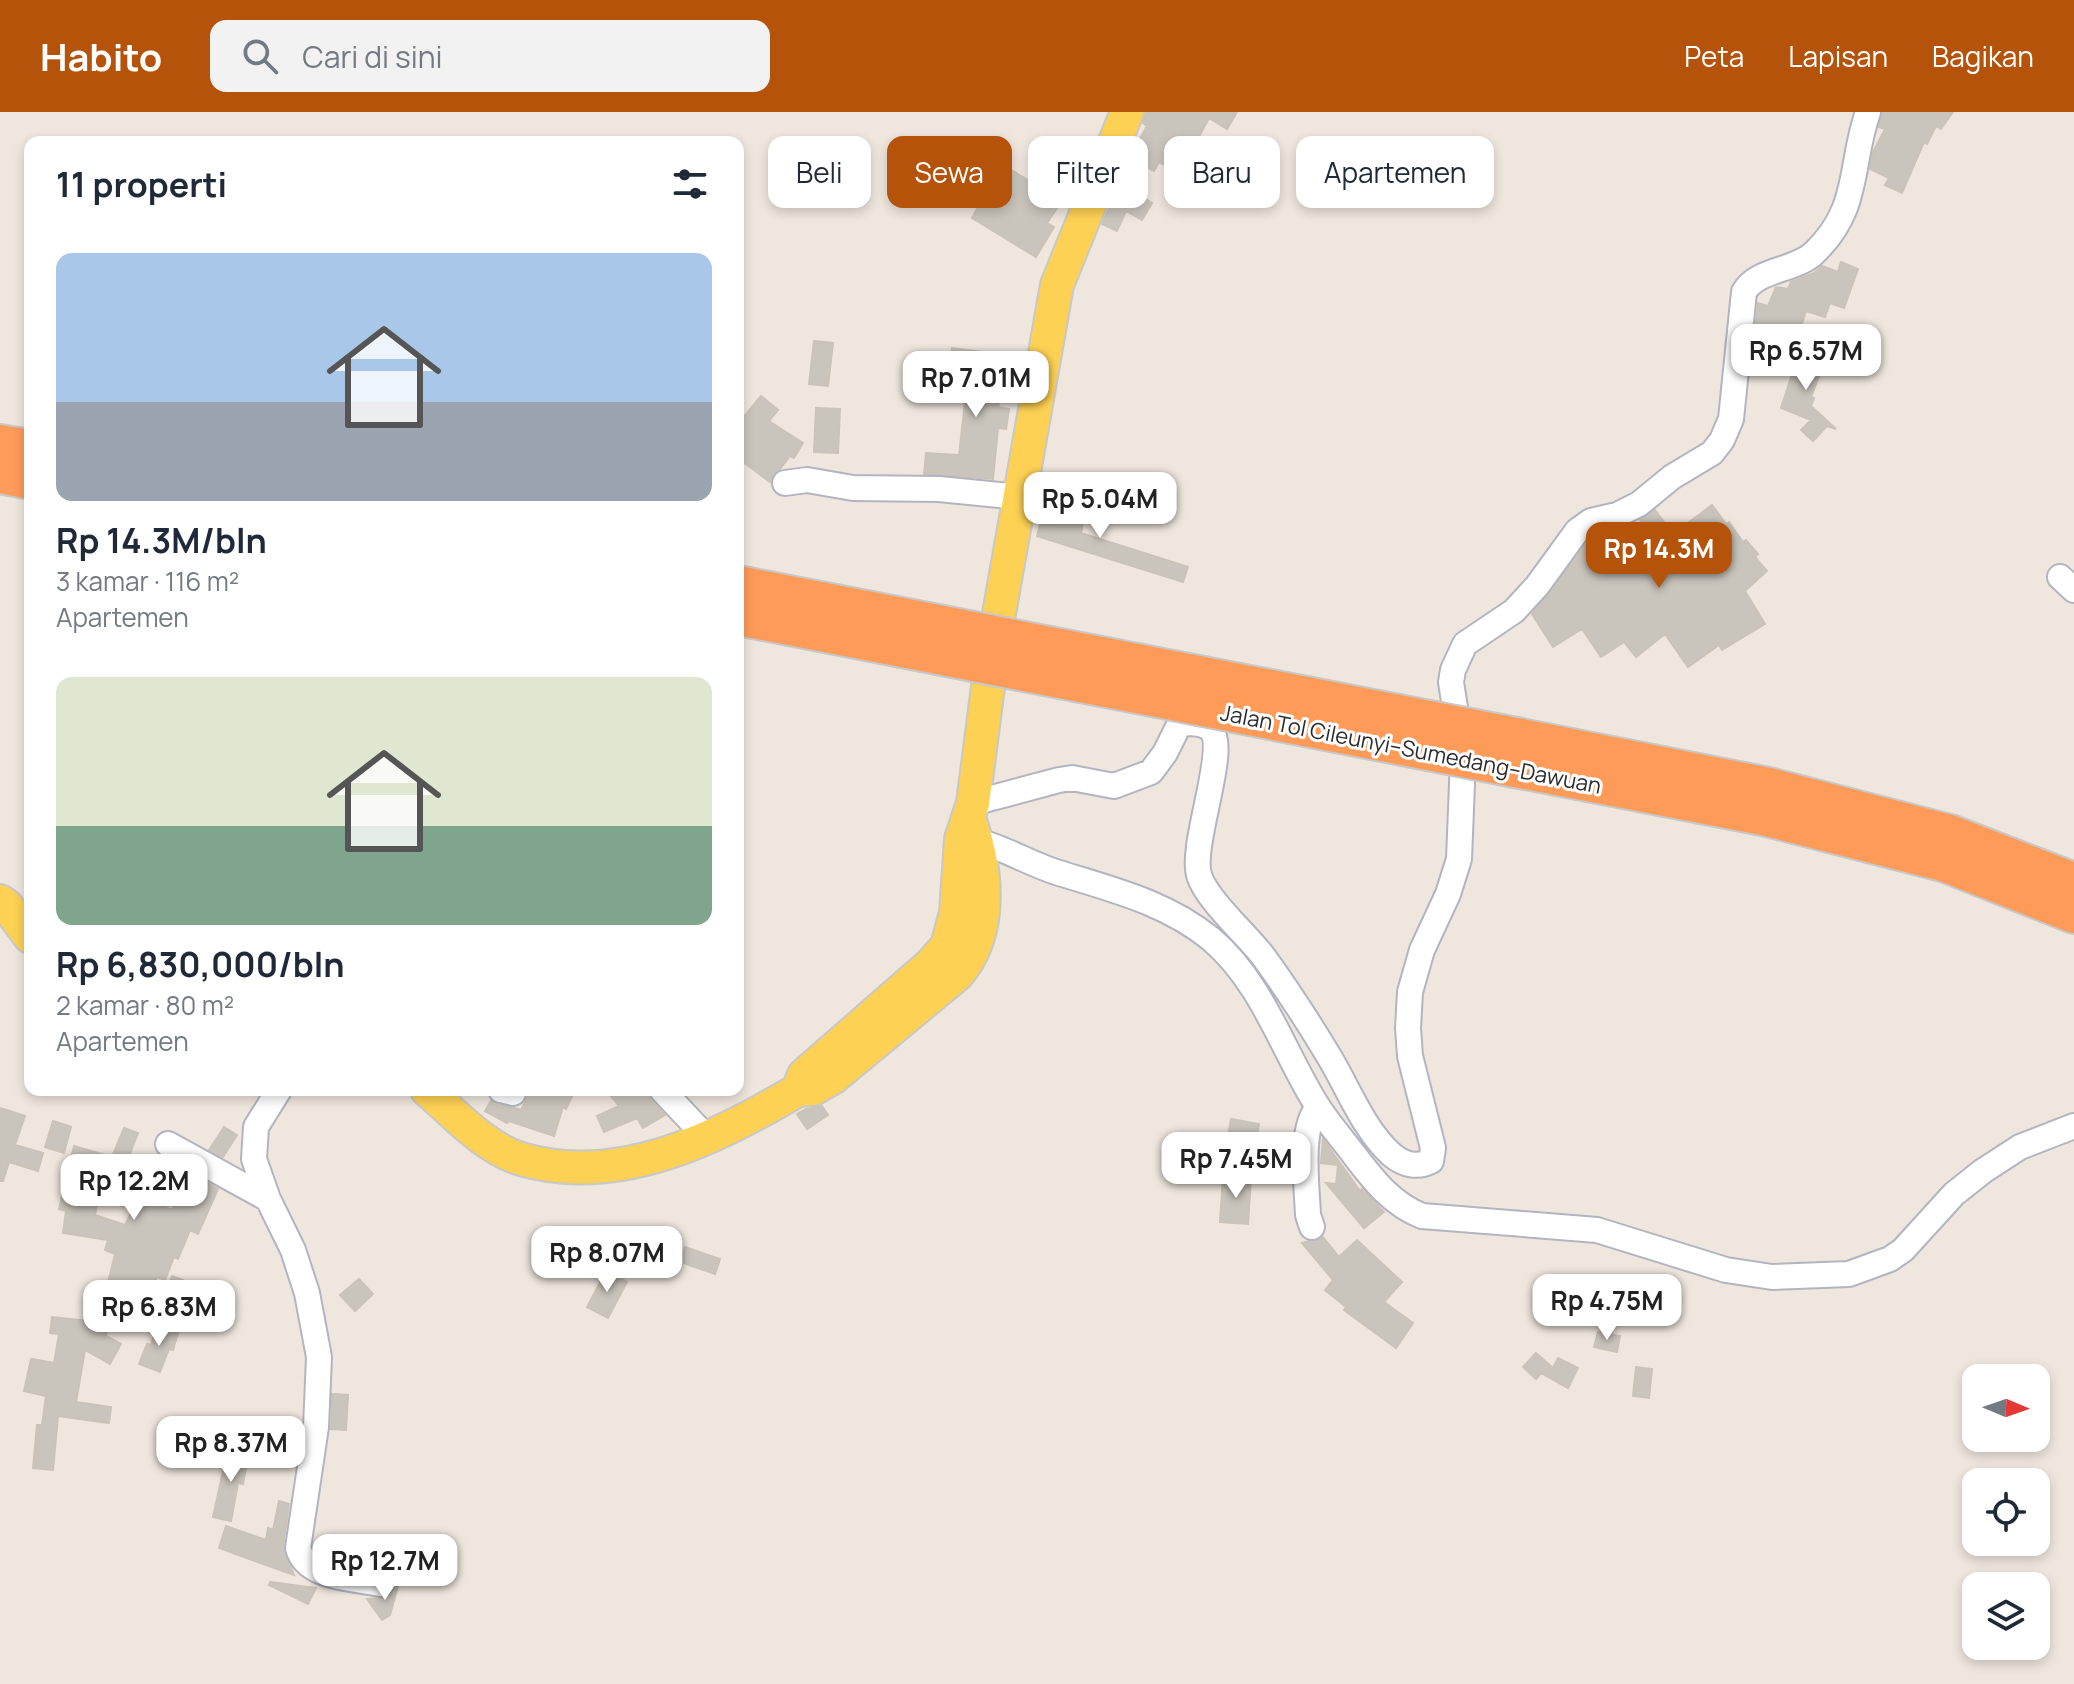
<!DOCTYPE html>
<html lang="id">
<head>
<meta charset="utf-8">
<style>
	:root { --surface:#fff; --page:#f2f2f3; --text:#1f2937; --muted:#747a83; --accent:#b45309 }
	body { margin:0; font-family:Manrope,sans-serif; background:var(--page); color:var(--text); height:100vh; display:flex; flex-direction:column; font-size:30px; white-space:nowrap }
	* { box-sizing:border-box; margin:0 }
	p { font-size:26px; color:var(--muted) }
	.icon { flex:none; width:44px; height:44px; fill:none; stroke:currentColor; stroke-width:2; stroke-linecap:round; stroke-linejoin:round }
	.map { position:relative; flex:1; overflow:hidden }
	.panel { position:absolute; left:24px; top:24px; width:720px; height:960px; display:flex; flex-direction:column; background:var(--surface); border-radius:16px; box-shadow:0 4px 12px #0003 }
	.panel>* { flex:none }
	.hud { position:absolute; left:768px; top:24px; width:760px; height:72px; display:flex; gap:16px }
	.needle { width:52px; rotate:92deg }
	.tools { position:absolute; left:1962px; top:1252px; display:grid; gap:16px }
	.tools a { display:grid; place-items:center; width:88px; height:88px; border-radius:16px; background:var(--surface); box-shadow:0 4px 12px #0003; font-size:40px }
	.price { position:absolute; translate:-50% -68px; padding:0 18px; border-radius:16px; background:#fff; color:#222; font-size:26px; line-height:52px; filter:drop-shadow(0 2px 4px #0008) }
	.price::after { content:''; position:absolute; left:50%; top:48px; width:24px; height:18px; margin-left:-12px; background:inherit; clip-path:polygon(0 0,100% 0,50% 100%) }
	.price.active { background:var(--accent); color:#fff }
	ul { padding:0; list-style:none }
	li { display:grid; align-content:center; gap:16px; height:424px; padding:0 32px }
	li span { display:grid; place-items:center; height:248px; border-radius:16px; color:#555 }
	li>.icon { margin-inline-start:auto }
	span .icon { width:144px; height:144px; fill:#fffc; stroke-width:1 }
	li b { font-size:34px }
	h2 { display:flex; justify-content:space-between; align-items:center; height:96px; padding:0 32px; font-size:34px }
	.chip { padding:0 28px; border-radius:16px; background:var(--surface); box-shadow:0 4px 12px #0003; font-size:28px; line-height:72px }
	.chip.active { background:var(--accent); color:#fff }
	header { display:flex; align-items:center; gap:48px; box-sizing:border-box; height:112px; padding:0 40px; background:var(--accent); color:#fff }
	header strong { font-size:38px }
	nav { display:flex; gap:44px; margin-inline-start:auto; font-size:28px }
	.search { width:560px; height:72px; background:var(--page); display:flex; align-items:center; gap:20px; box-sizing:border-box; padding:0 28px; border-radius:16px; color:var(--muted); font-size:30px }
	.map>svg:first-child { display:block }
</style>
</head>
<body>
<header>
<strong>Habito</strong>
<div class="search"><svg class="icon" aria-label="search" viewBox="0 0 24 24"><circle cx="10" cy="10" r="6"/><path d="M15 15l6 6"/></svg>Cari di sini</div>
<nav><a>Peta</a><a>Lapisan</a><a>Bagikan</a></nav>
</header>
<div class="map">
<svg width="2074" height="1572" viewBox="0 0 2074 1572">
	<rect width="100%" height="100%" fill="#efe7de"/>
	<path fill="#cac5bc" stroke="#cbc3b7" stroke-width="2" d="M 1146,0 L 1237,0 L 1227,17 L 1209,6 L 1189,43 L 1197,48 L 1188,65 L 1159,50 L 1154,59 L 1130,44 L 1147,14 L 1143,11 Z
		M 1883,0 L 1953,0 L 1941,17 L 1936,14 L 1927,32 L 1924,30 L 1902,81 L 1885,73 L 1889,66 L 1870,57 L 1873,40 L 1885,17 L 1879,15 Z
		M 1000,51 L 1062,89 L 1047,111 L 1054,115 L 1036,145 L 972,106 L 988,78 L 984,76 Z
		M 1126,74 L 1152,91 L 1142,108 L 1126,99 L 1117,119 L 1102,112 L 1109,96 L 1112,98 Z
		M 1841,150 L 1858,157 L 1844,196 L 1830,191 L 1825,205 L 1806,199 L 1796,231 L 1755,219 L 1758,191 L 1768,194 L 1776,175 L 1788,177 L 1791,170 L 1814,161 L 1822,154 L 1838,160 Z
		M 814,229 L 833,231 L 828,274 L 809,272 Z
		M 1801,235 L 1826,246 L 1811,285 L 1814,286 L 1811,294 L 1836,317 L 1827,314 L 1813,329 L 1801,318 L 1811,308 L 1781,296 Z
		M 952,236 L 1007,243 L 998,295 L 1009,297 L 1006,317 L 998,316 L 993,367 L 924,362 L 926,341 L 959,343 L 965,290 L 978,292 L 982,265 L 949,260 Z
		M 761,284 L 778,298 L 769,309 L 803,331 L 794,346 L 790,344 L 770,370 L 738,346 L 738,312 Z
		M 816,296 L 840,297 L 838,341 L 814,340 Z
		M 1062,379 L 1089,384 L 1081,421 L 1188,455 L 1183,470 L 1037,424 L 1041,409 L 1054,413 Z
		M 1712,393 L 1726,412 L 1729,410 L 1743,430 L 1746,428 L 1758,442 L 1755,445 L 1767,459 L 1745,479 L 1765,512 L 1722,538 L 1719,533 L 1688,555 L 1665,522 L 1636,545 L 1624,530 L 1601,545 L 1582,517 L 1553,535 L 1532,502 L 1588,430 L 1591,428 L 1594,433 L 1612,420 L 1627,440 L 1652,423 L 1640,408 L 1655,398 L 1673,422 Z
		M 531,978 L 575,978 L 566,997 L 563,995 L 554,1024 L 509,1009 L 507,1011 L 485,999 L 491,989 L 521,998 Z
		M 606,978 L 647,978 L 651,988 L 665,1003 L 643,1016 L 637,1006 L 604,1020 L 597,1004 L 619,994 Z
		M 822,994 L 828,1003 L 807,1017 L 797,1002 L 806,997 Z
		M 0,996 L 25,1004 L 15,1033 L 43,1041 L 38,1059 L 9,1050 L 3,1069 L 0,1069 Z
		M 1231,1007 L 1259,1012 L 1254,1040 L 1226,1036 Z
		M 53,1009 L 71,1015 L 64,1041 L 45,1035 Z
		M 224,1015 L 237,1023 L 223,1045 L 209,1038 Z
		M 124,1016 L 138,1021 L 121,1064 L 99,1052 L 89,1085 L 98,1087 L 95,1103 L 125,1113 L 140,1083 L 172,1098 L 185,1071 L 158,1055 L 163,1046 L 218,1077 L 198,1122 L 190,1118 L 178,1147 L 174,1145 L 165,1168 L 157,1165 L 139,1198 L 118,1188 L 116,1193 L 100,1188 L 106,1170 L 108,1171 L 115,1142 L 105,1138 L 108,1128 L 63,1121 L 66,1099 L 59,1097 L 74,1034 L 112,1045 Z
		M 1323,1027 L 1360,1079 L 1362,1077 L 1384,1100 L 1364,1116 L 1326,1071 L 1336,1072 L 1338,1053 L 1321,1051 Z
		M 1223,1064 L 1251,1066 L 1248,1112 L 1220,1110 Z
		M 571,1121 L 592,1126 L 587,1151 L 566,1147 Z
		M 1323,1125 L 1339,1145 L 1357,1128 L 1402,1170 L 1384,1190 L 1413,1211 L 1396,1236 L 1344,1198 L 1346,1195 L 1325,1178 L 1333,1168 L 1302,1131 Z
		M 685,1135 L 720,1147 L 715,1162 L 680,1150 Z
		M 606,1159 L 627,1170 L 608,1206 L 587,1195 Z
		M 172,1164 L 183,1168 L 170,1210 L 156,1206 Z
		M 359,1167 L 373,1182 L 355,1199 L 340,1183 Z
		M 52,1205 L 89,1209 L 108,1217 L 106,1224 L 121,1232 L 110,1252 L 85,1238 L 76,1290 L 111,1295 L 109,1311 L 58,1304 L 53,1358 L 33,1356 L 37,1313 L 42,1313 L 46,1284 L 24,1279 L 31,1247 L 54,1251 L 59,1222 L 50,1221 Z
		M 157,1212 L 179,1218 L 173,1238 L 169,1237 L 160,1260 L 139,1252 L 147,1232 L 151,1233 Z
		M 1598,1220 L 1620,1224 L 1617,1240 L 1594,1235 Z
		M 1536,1241 L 1553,1256 L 1558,1246 L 1578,1256 L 1568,1276 L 1541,1261 L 1536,1267 L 1523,1255 Z
		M 1636,1255 L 1652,1257 L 1649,1286 L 1633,1284 Z
		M 332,1282 L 348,1283 L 346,1318 L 331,1317 Z
		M 249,1339 L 243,1372 L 238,1371 L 231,1409 L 213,1405 L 225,1350 L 229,1350 L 228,1340 Z
		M 279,1389 L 289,1392 L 283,1435 L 294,1463 L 219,1436 L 226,1414 L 266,1428 L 268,1416 L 273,1418 Z
		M 401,1463 L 390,1503 L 382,1508 L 367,1487 L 385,1486 L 392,1482 L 395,1467 Z
		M 270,1470 L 316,1476 L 308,1492 L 269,1473 Z"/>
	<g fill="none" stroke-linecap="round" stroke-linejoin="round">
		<defs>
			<path id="minor" d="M 785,371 L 807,368 L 853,376 L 939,377 L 1019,385
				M 2060,465 L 2074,478
				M 973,691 L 1059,668 L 1072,666 L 1114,674 L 1151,660 L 1165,641 L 1180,611 C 1189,611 1201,610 1209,616 C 1231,632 1190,730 1199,763 C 1206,787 1246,822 1263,844 C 1287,877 1309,911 1330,946 C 1349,978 1364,1018 1392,1043 C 1404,1053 1418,1056 1431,1049 L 1433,1036 L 1410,944 L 1408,916 L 1410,880 L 1422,838 L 1448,782 L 1459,747 L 1463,647 L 1451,570 L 1453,558 L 1465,532 L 1514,499 L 1537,474 L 1577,419 L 1591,409 L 1617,403 L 1639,392 L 1672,365 L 1712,341 L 1722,328 L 1731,307 L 1744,180 C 1757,157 1794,159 1813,142 C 1861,97 1849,54 1868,0
				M 965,727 C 997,731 1025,750 1056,760 C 1110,777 1166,790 1211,827 C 1263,871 1283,940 1318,995 C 1329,1012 1343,1028 1355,1044 C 1374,1069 1392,1092 1422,1104 L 1597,1118 L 1726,1158 L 1772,1165 L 1849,1162 L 1890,1147 L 1903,1138 L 1954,1082 L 1983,1059 L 2020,1035 L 2074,1014
				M 279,978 L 256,1015 L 254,1047 L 268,1087 L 293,1138 L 307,1181 L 319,1245 L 316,1315 L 298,1436 C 306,1467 354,1466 381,1472
				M 501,978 L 513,981
				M 662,978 L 708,1027
				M 168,1032 L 268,1087
				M 1312,1115 L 1308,1103 C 1307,1076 1299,1015 1318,996"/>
			<path id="major" d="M 0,789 L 7,794 L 30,825
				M 427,978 C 454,1001 485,1036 521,1047 C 619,1076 716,1026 798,978 L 813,977 L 834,965 L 957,863 C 994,821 987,758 970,709
				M 798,978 L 804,963 L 931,852 L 947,834 L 956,801 L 961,727 L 973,691 L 993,536 L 1057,173 L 1127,0"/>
			<path id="highway" d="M 0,331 L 30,336
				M 0,363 L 30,369
				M 1521,625 L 1769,674 L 1950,721 L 2074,769
				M 1515,657 L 1763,705 L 1943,751 L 2074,803"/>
		</defs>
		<use href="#minor" stroke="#b2b5c1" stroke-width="28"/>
		<use href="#major" stroke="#c8c8c8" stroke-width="36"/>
		<use href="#highway" stroke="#c8c8c8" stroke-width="40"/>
		<use href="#minor" stroke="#fff" stroke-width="24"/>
		<use href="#major" stroke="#fdd154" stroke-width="32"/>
		<use href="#highway" stroke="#ff9b59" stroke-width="36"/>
		<defs>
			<path id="highway-bridge" d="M 738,472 L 1521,625
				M 738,505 L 1515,657"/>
		</defs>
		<use href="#highway-bridge" stroke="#c8c8c8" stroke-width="40" stroke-linecap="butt"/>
		<use href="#highway-bridge" stroke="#ff9b59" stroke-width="36"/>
	</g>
	<g text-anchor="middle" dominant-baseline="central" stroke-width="6" stroke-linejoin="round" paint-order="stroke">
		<g font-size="22" fill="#2c2c2c" stroke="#fff">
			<text transform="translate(1411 637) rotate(11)">Jalan Tol Cileunyi–Sumedang–Dawuan</text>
		</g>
	</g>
</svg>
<div class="tools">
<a><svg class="needle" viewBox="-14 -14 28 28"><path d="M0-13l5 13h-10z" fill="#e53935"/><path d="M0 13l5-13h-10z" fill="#747a83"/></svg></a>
<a><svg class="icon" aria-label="locate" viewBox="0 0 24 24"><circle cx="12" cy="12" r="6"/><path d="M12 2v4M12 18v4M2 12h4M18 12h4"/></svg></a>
<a><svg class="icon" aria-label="layers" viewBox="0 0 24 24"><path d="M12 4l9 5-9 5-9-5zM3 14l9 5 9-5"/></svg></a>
</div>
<b class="price" style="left:1806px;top:280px">Rp 6.57M</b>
<b class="price" style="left:976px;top:307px">Rp 7.01M</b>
<b class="price" style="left:1100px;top:428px">Rp 5.04M</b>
<b class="price active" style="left:1659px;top:478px">Rp 14.3M</b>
<b class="price" style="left:1236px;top:1088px">Rp 7.45M</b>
<b class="price" style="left:134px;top:1110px">Rp 12.2M</b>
<b class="price" style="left:607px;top:1182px">Rp 8.07M</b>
<b class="price" style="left:1607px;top:1230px">Rp 4.75M</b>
<b class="price" style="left:159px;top:1236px">Rp 6.83M</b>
<b class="price" style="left:231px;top:1372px">Rp 8.37M</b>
<b class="price" style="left:385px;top:1490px">Rp 12.7M</b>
<div class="hud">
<a class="chip">Beli</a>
<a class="chip active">Sewa</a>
<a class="chip">Filter</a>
<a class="chip">Baru</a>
<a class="chip">Apartemen</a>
</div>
<section class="panel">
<h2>11 properti<svg class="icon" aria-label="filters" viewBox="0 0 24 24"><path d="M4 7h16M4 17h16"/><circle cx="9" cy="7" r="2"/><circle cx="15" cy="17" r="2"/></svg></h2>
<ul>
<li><span style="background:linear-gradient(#a9c7e8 60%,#9aa5b1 0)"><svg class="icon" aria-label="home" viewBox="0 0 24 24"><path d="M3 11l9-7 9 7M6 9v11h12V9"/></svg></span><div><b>Rp 14.3M/bln</b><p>3 kamar · 116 m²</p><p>Apartemen</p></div></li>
<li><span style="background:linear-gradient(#dfe7d0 60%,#7fa58c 0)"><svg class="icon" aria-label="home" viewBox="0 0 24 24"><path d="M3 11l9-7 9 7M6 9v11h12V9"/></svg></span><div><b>Rp 6,830,000/bln</b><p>2 kamar · 80 m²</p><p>Apartemen</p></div></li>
</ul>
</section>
</div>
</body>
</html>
